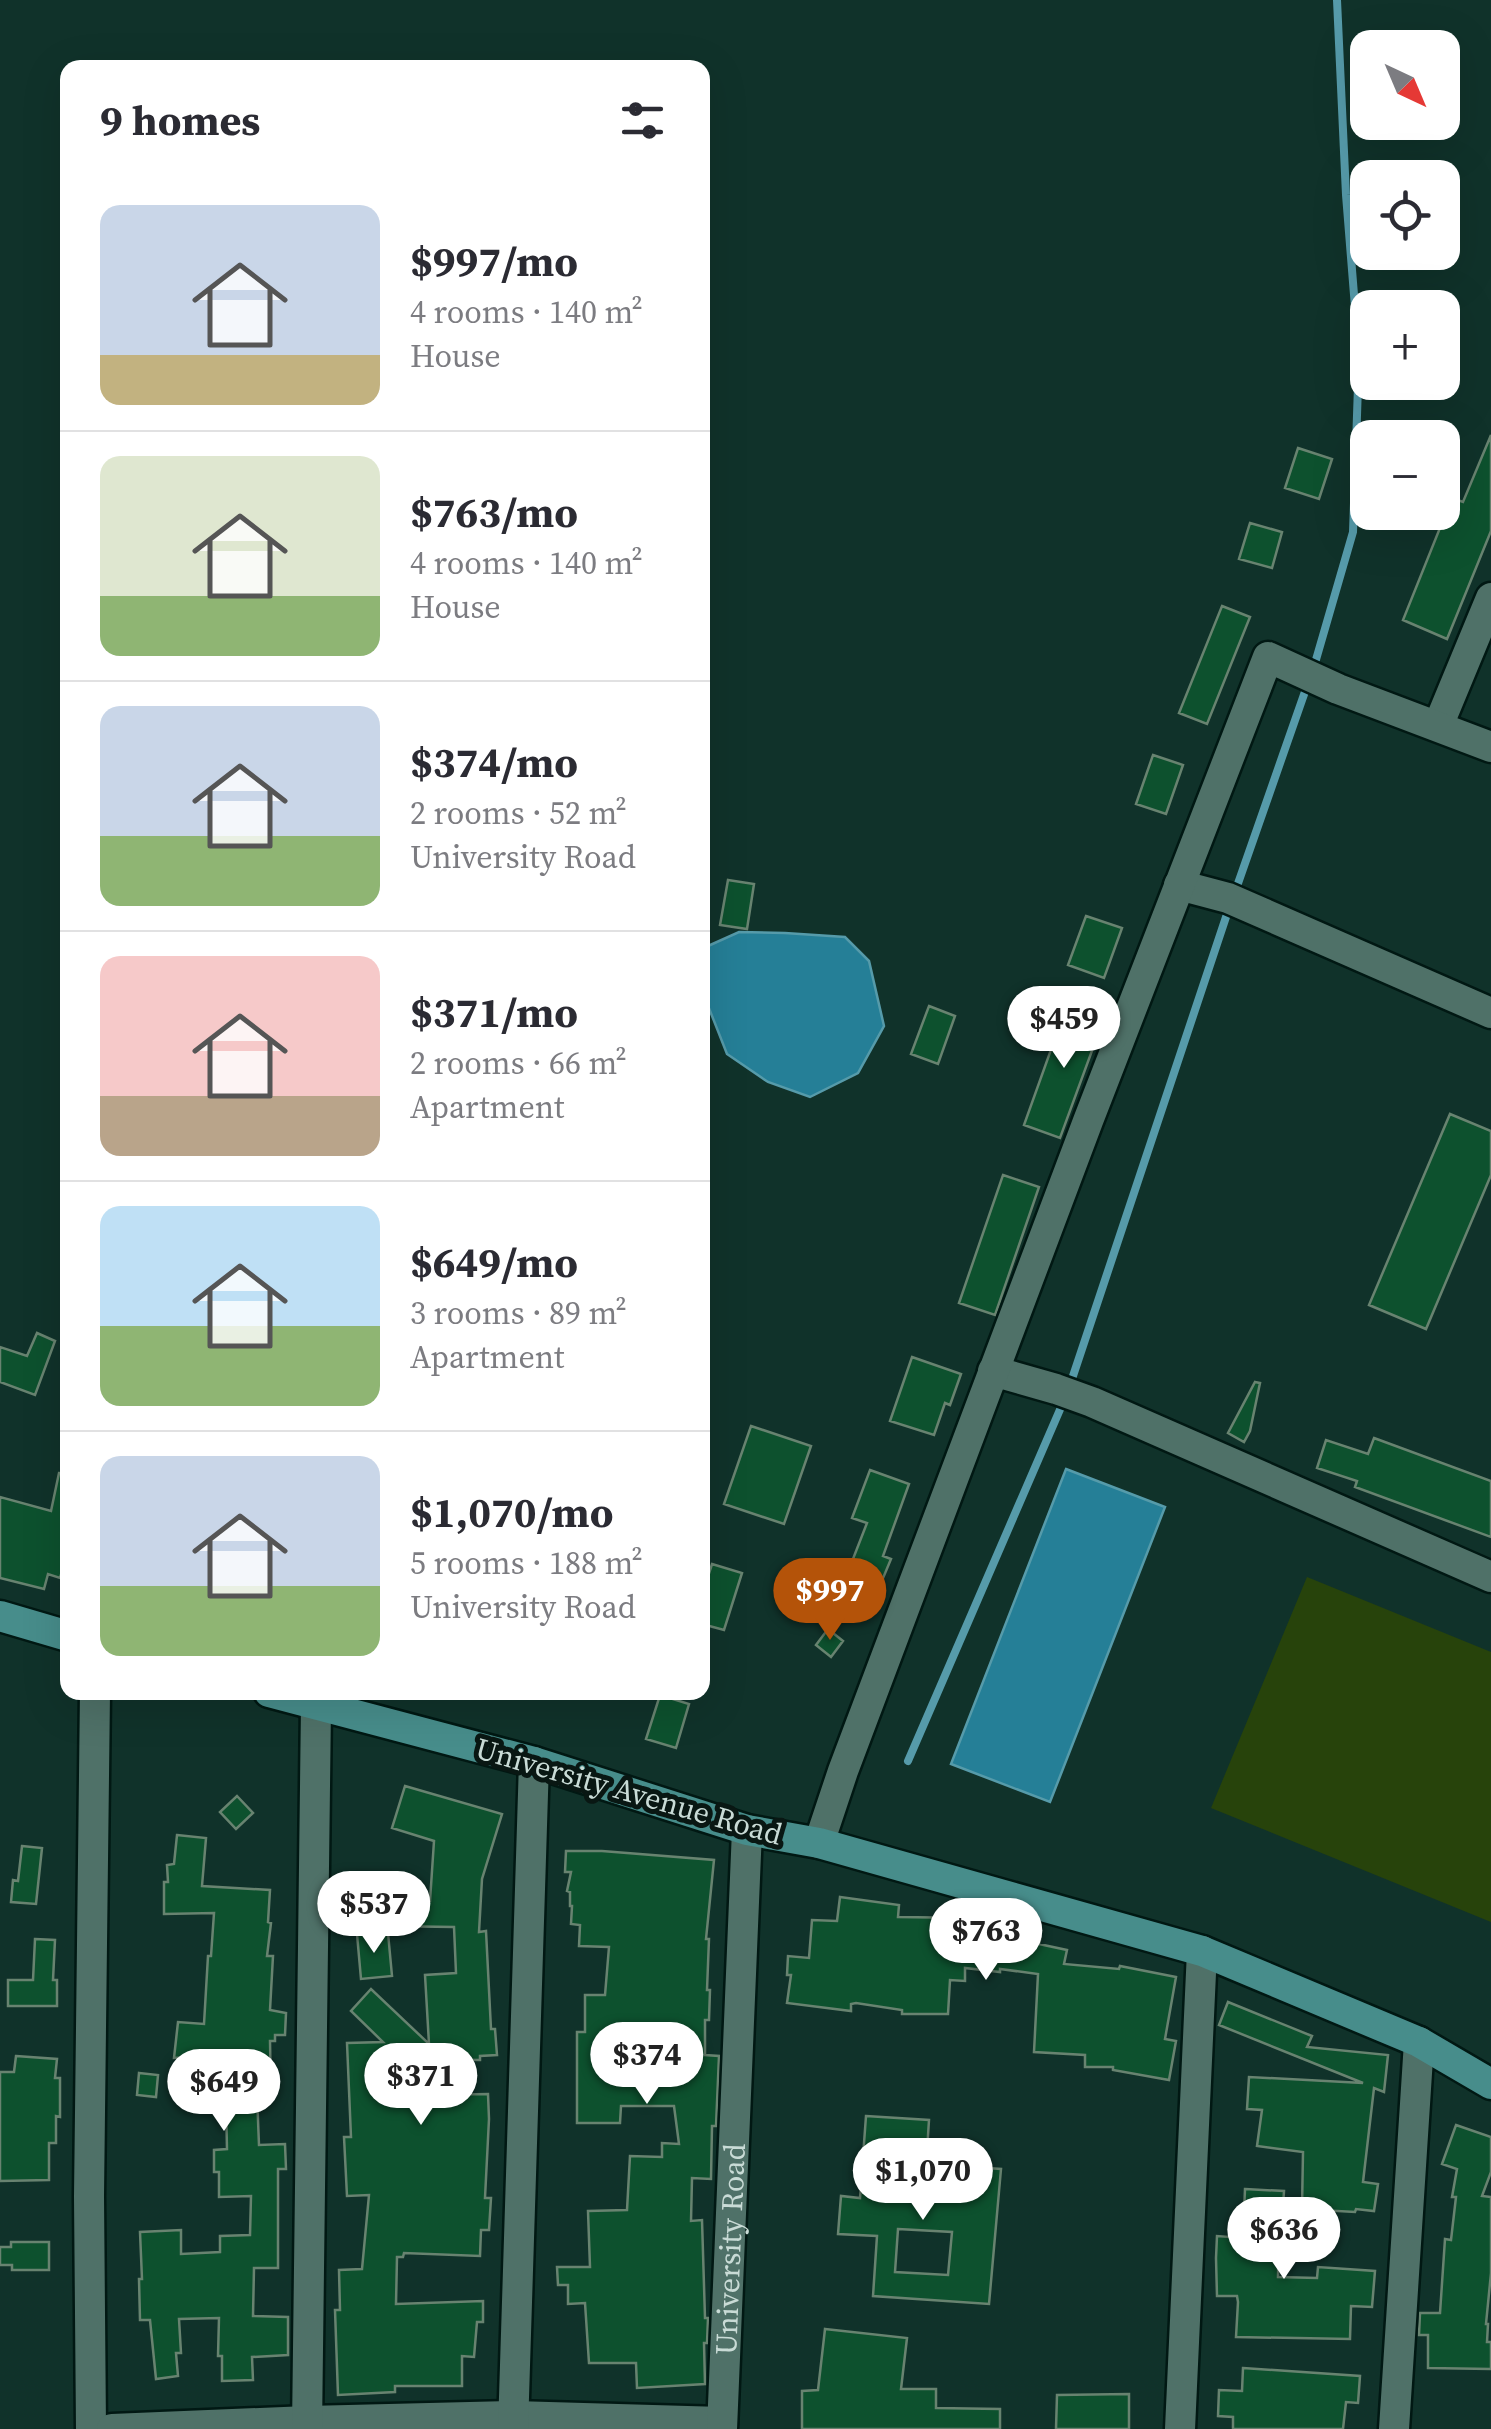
<!DOCTYPE html>
<html lang="en">
<head>
<meta charset="utf-8">
<style>
	:root { --surface:#fff; --page:#f2f2f3; --text:#2b2b33; --muted:#7c7c81; --line:#e1e1e2; --accent:#b45309 }
	body { margin:0; font-family:"Source Serif 4",serif; background:var(--page); color:var(--text); height:100vh; display:flex; flex-direction:column; font-size:38px; white-space:nowrap }
	* { box-sizing:border-box; margin:0 }
	p { font-size:32px; color:var(--muted) }
	.icon { flex:none; width:55px; height:55px; fill:none; stroke:currentColor; stroke-width:2; stroke-linecap:round; stroke-linejoin:round }
	.map { position:relative; flex:1; overflow:hidden }
	.side { position:absolute; left:60px; top:60px; width:650px; height:1640px; display:flex; flex-direction:column; background:var(--surface); border-radius:20px; box-shadow:0 10px 40px #0002 }
	.side>* { flex:none }
	.needle { width:65px; rotate:136deg }
	.buttons { position:absolute; left:1350px; top:30px; display:grid; gap:20px }
	.buttons a { display:grid; place-items:center; width:110px; height:110px; border-radius:20px; background:var(--surface); box-shadow:0 10px 40px #0002; font-size:50px }
	.price { position:absolute; translate:-50% -85px; padding:0 22px; border-radius:35px; background:#fff; color:#222; font-size:32px; line-height:65px; filter:drop-shadow(0 2px 5px #0008) }
	.price::after { content:''; position:absolute; left:50%; top:60px; width:30px; height:22px; margin-left:-15px; background:inherit; clip-path:polygon(0 0,100% 0,50% 100%) }
	.price.selected { background:var(--accent); color:#fff }
	ul { padding:0; list-style:none }
	li { display:flex; align-items:center; gap:30px; height:250px; padding:0 40px }
	li+li { border-top:2px solid var(--line) }
	li span { display:grid; place-items:center; flex:none; width:280px; height:200px; border-radius:20px; color:#555 }
	li>.icon { margin-inline-start:auto }
	span .icon { width:120px; height:120px; fill:#fffc; stroke-width:1 }
	li b { font-size:42px }
	h2 { display:flex; justify-content:space-between; align-items:center; height:120px; padding:0 40px; font-size:42px }
	.map>svg:first-child { display:block }
</style>
</head>
<body>
<div class="map">
<svg width="1491" height="2429" viewBox="0 0 1491 2429">
	<rect width="100%" height="100%" fill="#10322a"/>
	<path fill="#27430b" d="M 1307,1577 L 1491,1652 L 1491,1922 L 1211,1808 Z"/>
	<path fill="#257f97" stroke="#569baa" stroke-width="2.5" d="M 739,932 L 785,933 L 845,937 L 869,961 L 884,1026 L 858,1073 L 810,1097 L 768,1082 L 727,1054 L 703,993 L 703,965 L 708,946 Z
		M 1066,1469 L 1165,1507 L 1050,1802 L 951,1764 Z"/>
	<g fill="none" stroke-linecap="round" stroke-linejoin="round">
		<path stroke="#569baa" stroke-width="8" d="M 1313,670 L 1353,532 L 1359,357 L 1346,195 L 1337,0
			M 1235,892 L 1308,683
			M 1070,1385 L 1230,905
			M 908,1761 L 1065,1398"/>
	</g>
	<path fill="#0d512e" stroke="#688370" stroke-width="2.5" fill-rule="evenodd" d="M 1491,435 L 1491,531 L 1447,639 L 1403,620 L 1452,498 L 1463,502 Z
		M 1298,448 L 1332,459 L 1319,499 L 1285,488 Z
		M 1250,523 L 1282,532 L 1272,568 L 1239,559 Z
		M 1222,606 L 1250,617 L 1207,724 L 1179,713 Z
		M 1153,755 L 1183,765 L 1166,814 L 1136,804 Z
		M 728,880 L 754,884 L 747,929 L 720,925 Z
		M 1086,916 L 1122,928 L 1104,978 L 1068,965 Z
		M 1067,1005 L 1104,1018 L 1060,1138 L 1024,1125 Z
		M 929,1006 L 955,1016 L 938,1064 L 911,1054 Z
		M 1450,1114 L 1491,1131 L 1491,1175 L 1426,1329 L 1369,1305 Z
		M 1003,1175 L 1039,1187 L 995,1315 L 959,1303 Z
		M 37,1333 L 55,1341 L 35,1395 L 0,1382 L 0,1347 L 27,1356 Z
		M 912,1357 L 961,1374 L 950,1405 L 945,1403 L 934,1435 L 890,1421 Z
		M 1255,1382 L 1260,1383 L 1250,1431 L 1244,1442 L 1228,1433 Z
		M 751,1426 L 811,1446 L 784,1524 L 724,1504 Z
		M 1374,1438 L 1491,1481 L 1491,1537 L 1355,1487 L 1357,1481 L 1317,1468 L 1326,1440 L 1368,1454 Z
		M 870,1470 L 909,1484 L 883,1556 L 891,1559 L 876,1595 L 844,1582 L 867,1523 L 852,1518 Z
		M 59,1473 L 68,1474 L 68,1550 L 60,1578 L 48,1574 L 44,1589 L 0,1578 L 0,1497 L 51,1511 Z
		M 712,1564 L 742,1573 L 724,1630 L 702,1624 L 702,1595 Z
		M 828,1629 L 843,1641 L 831,1657 L 816,1645 Z
		M 660,1695 L 689,1704 L 676,1748 L 646,1739 Z
		M 405,1786 L 502,1814 L 482,1879 L 479,1932 L 486,1931 L 491,2029 L 495,2029 L 497,2055 L 480,2056 L 480,2060 L 375,2059 L 377,2096 L 488,2094 L 489,2119 L 485,2198 L 491,2198 L 489,2230 L 481,2230 L 480,2256 L 404,2253 L 403,2257 L 397,2257 L 396,2304 L 483,2301 L 483,2322 L 477,2322 L 474,2357 L 462,2356 L 462,2386 L 395,2386 L 395,2392 L 338,2395 L 335,2310 L 340,2310 L 339,2270 L 362,2269 L 369,2195 L 347,2196 L 344,2137 L 351,2137 L 347,2043 L 383,2042 L 351,2011 L 371,1989 L 429,2044 L 425,1975 L 456,1973 L 454,1927 L 385,1926 L 385,1900 L 430,1901 L 434,1841 L 392,1828 Z
		M 237,1796 L 253,1813 L 236,1829 L 220,1812 Z
		M 177,1835 L 206,1838 L 202,1886 L 270,1890 L 268,1922 L 271,1923 L 267,1956 L 273,1956 L 270,2010 L 286,2013 L 285,2035 L 275,2035 L 275,2041 L 270,2041 L 271,2095 L 257,2095 L 259,2145 L 285,2144 L 286,2169 L 278,2169 L 278,2268 L 254,2268 L 253,2316 L 288,2317 L 288,2355 L 252,2357 L 253,2380 L 222,2381 L 222,2356 L 218,2356 L 219,2318 L 179,2319 L 181,2353 L 176,2353 L 178,2376 L 156,2379 L 150,2320 L 140,2320 L 139,2279 L 142,2279 L 140,2232 L 181,2230 L 181,2254 L 220,2252 L 220,2236 L 250,2235 L 251,2196 L 219,2197 L 219,2172 L 214,2172 L 214,2150 L 227,2149 L 226,2102 L 230,2102 L 229,2054 L 174,2058 L 178,2022 L 204,2024 L 208,1956 L 211,1956 L 214,1913 L 164,1914 L 164,1882 L 168,1882 L 167,1865 L 174,1864 Z
		M 22,1846 L 42,1848 L 36,1904 L 11,1902 L 13,1880 L 18,1881 Z
		M 566,1851 L 602,1851 L 714,1860 L 706,1939 L 709,1939 L 707,1990 L 710,1990 L 709,2020 L 705,2020 L 705,2055 L 719,2056 L 716,2126 L 712,2126 L 711,2179 L 692,2178 L 691,2221 L 702,2220 L 705,2318 L 708,2318 L 707,2343 L 704,2343 L 705,2384 L 637,2388 L 636,2363 L 589,2363 L 585,2303 L 568,2304 L 568,2285 L 558,2285 L 557,2267 L 590,2267 L 588,2211 L 627,2210 L 630,2156 L 662,2157 L 662,2143 L 679,2144 L 674,2106 L 621,2106 L 620,2123 L 577,2123 L 577,2032 L 585,2032 L 585,1995 L 605,1995 L 609,1947 L 579,1946 L 580,1925 L 571,1924 L 572,1906 L 570,1906 L 570,1892 L 567,1891 L 571,1872 L 565,1872 Z
		M 840,1897 L 899,1905 L 898,1917 L 971,1918 L 970,1923 L 1006,1928 L 1005,1934 L 1040,1940 L 1039,1944 L 1067,1950 L 1064,1964 L 1119,1969 L 1120,1966 L 1176,1977 L 1165,2039 L 1176,2041 L 1169,2080 L 1113,2070 L 1113,2067 L 1085,2067 L 1085,2055 L 1034,2052 L 1038,1974 L 1000,1969 L 1000,1972 L 965,1968 L 965,1981 L 950,1980 L 948,2014 L 902,2014 L 902,2010 L 856,2003 L 851,2004 L 851,2011 L 787,2003 L 791,1975 L 787,1975 L 788,1956 L 809,1958 L 812,1920 L 837,1921 Z
		M 388,1933 L 392,1976 L 361,1979 L 357,1934 Z
		M 35,1939 L 55,1940 L 53,1980 L 57,1980 L 57,2006 L 8,2006 L 8,1980 L 33,1980 Z
		M 1228,2002 L 1312,2036 L 1307,2047 L 1388,2055 L 1384,2092 L 1374,2088 L 1363,2182 L 1378,2184 L 1374,2211 L 1356,2209 L 1355,2212 L 1302,2209 L 1303,2152 L 1257,2146 L 1262,2110 L 1247,2109 L 1249,2077 L 1363,2083 L 1219,2025 Z
		M 16,2056 L 57,2059 L 55,2078 L 60,2078 L 60,2117 L 56,2116 L 56,2143 L 49,2143 L 49,2180 L 0,2181 L 0,2072 L 14,2072 Z
		M 139,2073 L 158,2075 L 156,2097 L 137,2095 Z
		M 866,2116 L 929,2120 L 927,2151 L 894,2149 L 891,2197 L 955,2201 L 958,2166 L 1001,2169 L 989,2304 L 873,2296 L 877,2236 L 838,2234 L 841,2196 L 860,2198 ZM 898,2229 L 952,2232 L 948,2275 L 895,2272 Z
		M 1456,2125 L 1491,2137 L 1491,2172 L 1482,2196 L 1491,2197 L 1491,2273 L 1486,2324 L 1488,2324 L 1487,2342 L 1491,2342 L 1491,2369 L 1428,2368 L 1428,2335 L 1419,2335 L 1420,2313 L 1440,2313 L 1445,2239 L 1451,2240 L 1456,2197 L 1452,2197 L 1457,2169 L 1442,2164 Z
		M 1245,2189 L 1284,2191 L 1282,2223 L 1279,2223 L 1278,2277 L 1317,2278 L 1318,2267 L 1375,2271 L 1372,2307 L 1351,2306 L 1350,2339 L 1236,2337 L 1238,2302 L 1237,2296 L 1217,2296 L 1216,2258 L 1217,2236 L 1243,2238 Z
		M 11,2242 L 49,2242 L 49,2270 L 12,2270 L 12,2265 L 0,2265 L 0,2247 L 11,2247 Z
		M 825,2329 L 907,2338 L 901,2389 L 936,2389 L 936,2408 L 1000,2409 L 1000,2429 L 802,2429 L 802,2391 L 818,2390 Z
		M 1243,2368 L 1360,2376 L 1358,2403 L 1346,2402 L 1343,2429 L 1233,2429 L 1233,2417 L 1218,2416 L 1219,2390 L 1242,2391 Z
		M 1129,2394 L 1129,2429 L 1056,2429 L 1057,2395 Z"/>
	<g fill="none" stroke-linecap="round" stroke-linejoin="round">
		<defs>
			<g id="minor">
				<path d="M 1438,726 L 1491,598"/>
				<path d="M 1179,885 L 1228,898 L 1491,1013"/>
				<path d="M 993,1371 L 1056,1389 L 1092,1402 L 1491,1577"/>
				<path d="M 819,1843 L 843,1771 L 1088,1121 L 1268,657 L 1338,689 L 1491,747"/>
				<path d="M 91,2429 L 89,2196 L 95,1692"/>
				<path d="M 112,2429 L 308,2421 L 514,2416 L 722,2422"/>
				<path d="M 307,2429 L 316,1706"/>
				<path d="M 513,2429 L 534,1762"/>
				<path id="s1" d="M 722,2429 L 747,1830"/>
				<path d="M 1180,2429 L 1202,1951"/>
				<path d="M 1394,2429 L 1419,2042"/>
			</g>
			<path id="major" d="M 0,1616 L 68,1636
				M 269,1692 L 534,1762 L 747,1830 L 819,1843 L 1202,1951 L 1419,2042 L 1491,2084"/>
		</defs>
		<use href="#minor" stroke="#011813" stroke-width="35"/>
		<use href="#major" stroke="#011813" stroke-width="35"/>
		<use href="#minor" stroke="#4f7168" stroke-width="30"/>
		<use href="#major" stroke="#478d8b" stroke-width="30"/>
	</g>
	<g text-anchor="middle" dominant-baseline="central" stroke-width="10" stroke-linejoin="round" paint-order="stroke">
		<g font-size="30" fill="#c9dbd6" stroke="#091713">
			<text transform="translate(629 1791) rotate(16)">University Avenue Road</text>
			<text stroke="none"><textPath href="#s1" startOffset="180">University Road</textPath></text>
		</g>
	</g>
</svg>
<div class="buttons">
<a><svg class="needle" viewBox="-14 -14 28 28"><path d="M0-13l5 13h-10z" fill="#e53935"/><path d="M0 13l5-13h-10z" fill="#7c7c81"/></svg></a>
<a><svg class="icon" aria-label="locate" viewBox="0 0 24 24"><circle cx="12" cy="12" r="6"/><path d="M12 2v4M12 18v4M2 12h4M18 12h4"/></svg></a>
<a>+</a>
<a>−</a>
</div>
<b class="price" style="left:1064px;top:1071px">$459</b>
<b class="price selected" style="left:830px;top:1643px">$997</b>
<b class="price" style="left:374px;top:1956px">$537</b>
<b class="price" style="left:986px;top:1983px">$763</b>
<b class="price" style="left:647px;top:2107px">$374</b>
<b class="price" style="left:421px;top:2128px">$371</b>
<b class="price" style="left:224px;top:2134px">$649</b>
<b class="price" style="left:923px;top:2223px">$1,070</b>
<b class="price" style="left:1284px;top:2282px">$636</b>
<section class="side">
<h2>9 homes<svg class="icon" aria-label="filters" viewBox="0 0 24 24"><path d="M4 7h16M4 17h16"/><circle cx="9" cy="7" r="2"/><circle cx="15" cy="17" r="2"/></svg></h2>
<ul>
<li><span style="background:linear-gradient(#c9d6e8 75%,#c2b280 0)"><svg class="icon" aria-label="home" viewBox="0 0 24 24"><path d="M3 11l9-7 9 7M6 9v11h12V9"/></svg></span><div><b>$997/mo</b><p>4 rooms · 140 m²</p><p>House</p></div></li>
<li><span style="background:linear-gradient(#dfe7d0 70%,#8fb573 0)"><svg class="icon" aria-label="home" viewBox="0 0 24 24"><path d="M3 11l9-7 9 7M6 9v11h12V9"/></svg></span><div><b>$763/mo</b><p>4 rooms · 140 m²</p><p>House</p></div></li>
<li><span style="background:linear-gradient(#c9d6e8 65%,#8fb573 0)"><svg class="icon" aria-label="home" viewBox="0 0 24 24"><path d="M3 11l9-7 9 7M6 9v11h12V9"/></svg></span><div><b>$374/mo</b><p>2 rooms · 52 m²</p><p>University Road</p></div></li>
<li><span style="background:linear-gradient(#f6c9c9 70%,#b9a48a 0)"><svg class="icon" aria-label="home" viewBox="0 0 24 24"><path d="M3 11l9-7 9 7M6 9v11h12V9"/></svg></span><div><b>$371/mo</b><p>2 rooms · 66 m²</p><p>Apartment</p></div></li>
<li><span style="background:linear-gradient(#bfe0f5 60%,#8fb573 0)"><svg class="icon" aria-label="home" viewBox="0 0 24 24"><path d="M3 11l9-7 9 7M6 9v11h12V9"/></svg></span><div><b>$649/mo</b><p>3 rooms · 89 m²</p><p>Apartment</p></div></li>
<li><span style="background:linear-gradient(#c9d6e8 65%,#8fb573 0)"><svg class="icon" aria-label="home" viewBox="0 0 24 24"><path d="M3 11l9-7 9 7M6 9v11h12V9"/></svg></span><div><b>$1,070/mo</b><p>5 rooms · 188 m²</p><p>University Road</p></div></li>
</ul>
</section>
</div>
</body>
</html>
